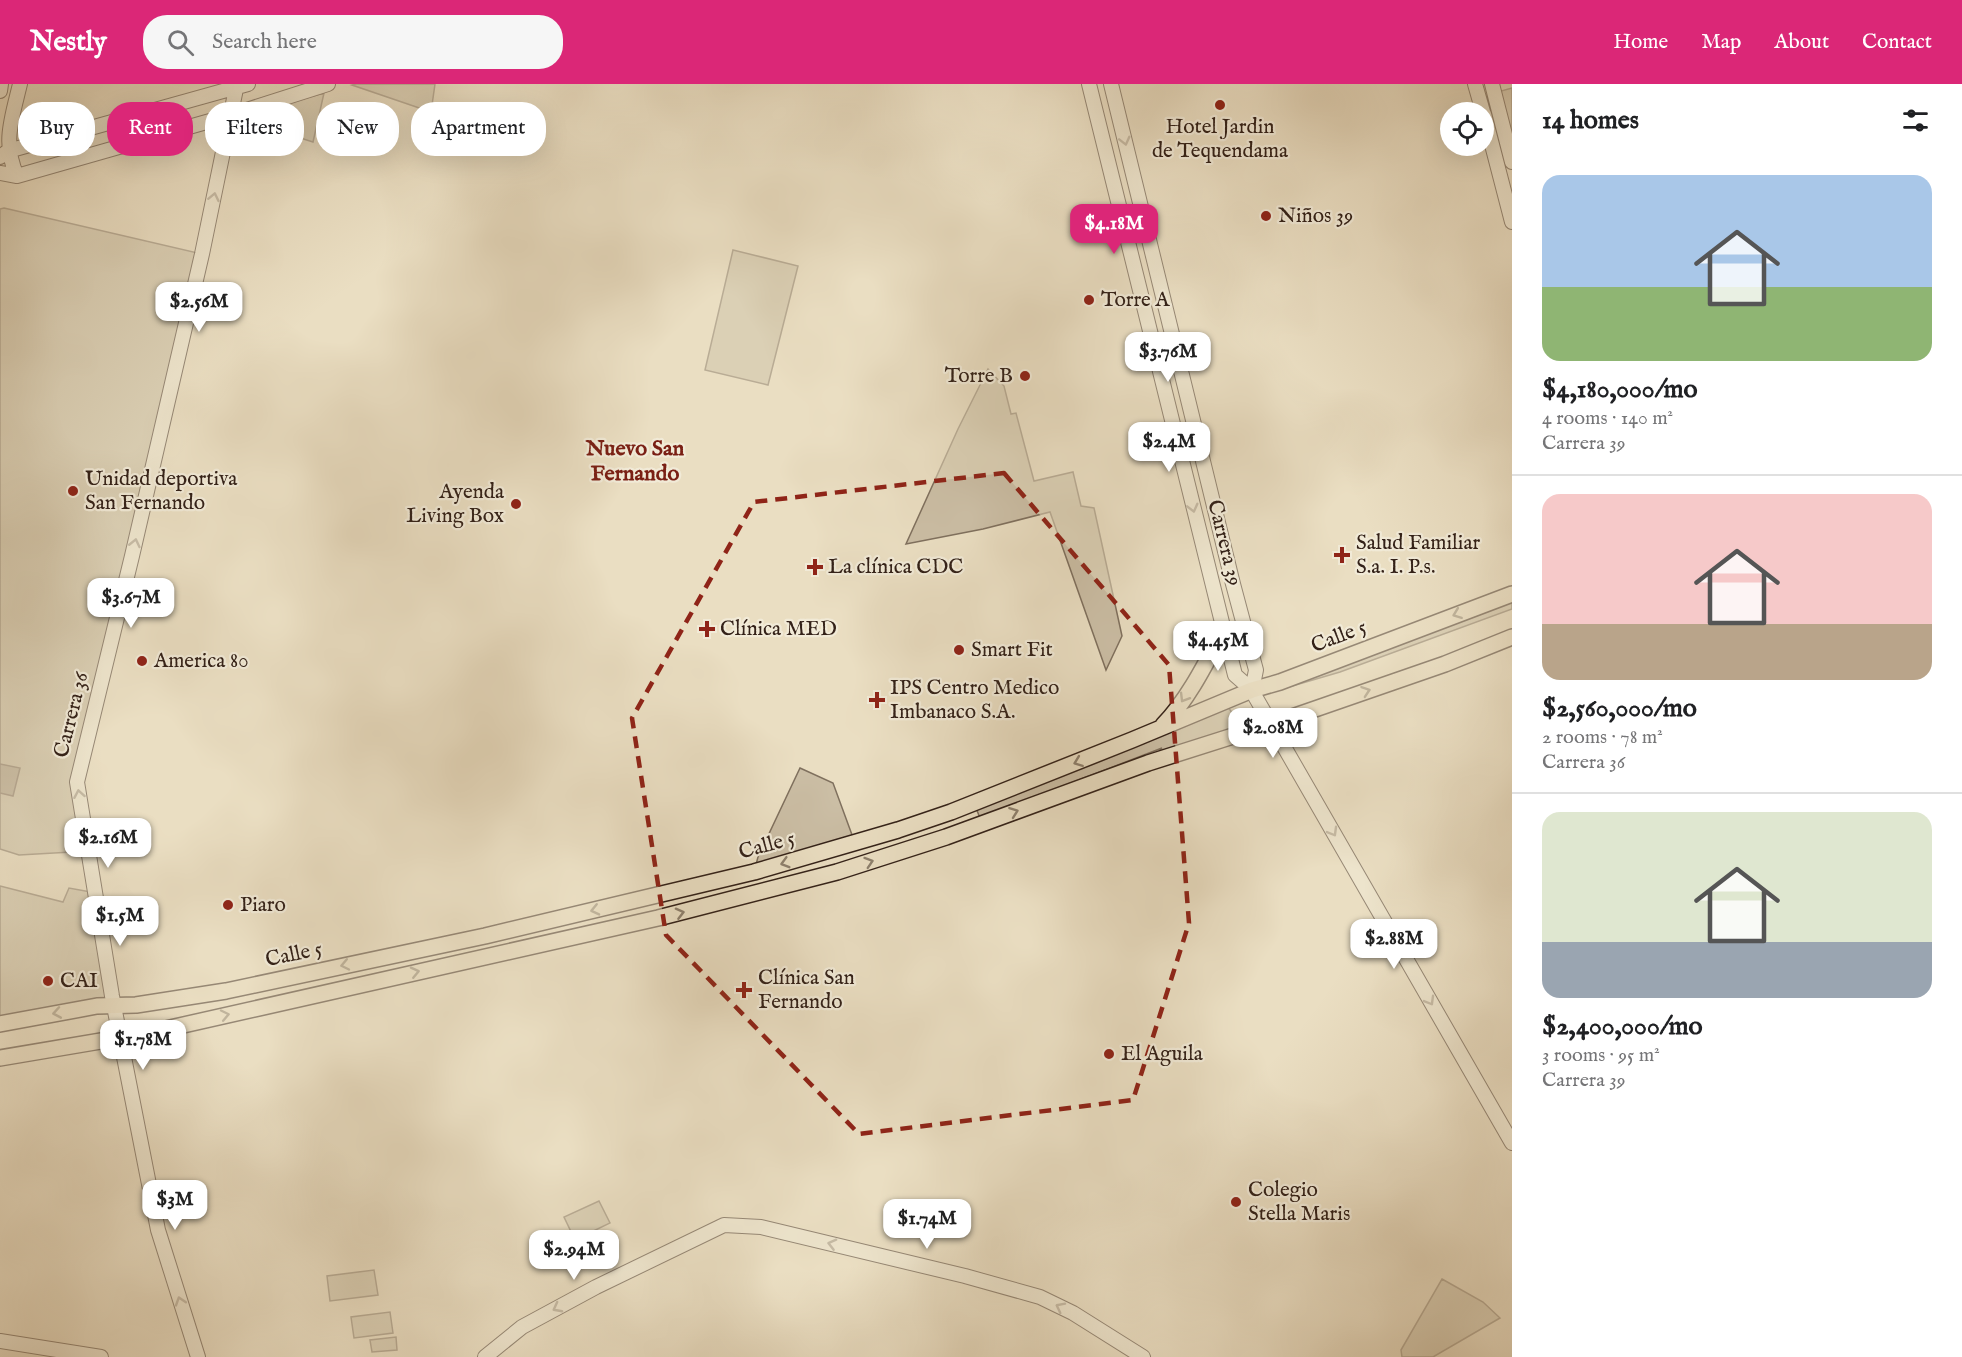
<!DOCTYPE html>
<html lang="en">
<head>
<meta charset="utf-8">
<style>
	:root { --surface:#fff; --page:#f6f6f6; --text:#202124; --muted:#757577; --line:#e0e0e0; --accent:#db2777 }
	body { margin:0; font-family:"IM FELL English",serif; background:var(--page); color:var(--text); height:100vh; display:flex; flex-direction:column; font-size:22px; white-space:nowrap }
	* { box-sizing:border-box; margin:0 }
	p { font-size:20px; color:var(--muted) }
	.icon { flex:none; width:33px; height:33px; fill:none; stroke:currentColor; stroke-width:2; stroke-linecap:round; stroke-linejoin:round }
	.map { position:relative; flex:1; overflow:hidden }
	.details { display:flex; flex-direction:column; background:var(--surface); width:450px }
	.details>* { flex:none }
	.guide { position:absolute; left:18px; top:18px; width:570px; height:54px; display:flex; gap:12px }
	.fabs { position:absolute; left:1440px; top:18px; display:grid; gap:12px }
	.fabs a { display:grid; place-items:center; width:54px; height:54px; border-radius:50%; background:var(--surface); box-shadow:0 6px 24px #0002; font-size:30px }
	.price { position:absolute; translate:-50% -51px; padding:0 14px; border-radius:12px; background:#fff; color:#222; font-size:20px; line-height:39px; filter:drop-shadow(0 2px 3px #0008) }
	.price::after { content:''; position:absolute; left:50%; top:36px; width:18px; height:14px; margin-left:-9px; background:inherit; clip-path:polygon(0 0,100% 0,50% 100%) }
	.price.on { background:var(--accent); color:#fff }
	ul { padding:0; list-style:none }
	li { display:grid; align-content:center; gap:12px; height:318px; padding:0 30px }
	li+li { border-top:2px solid var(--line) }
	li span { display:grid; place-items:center; height:186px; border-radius:18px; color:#555 }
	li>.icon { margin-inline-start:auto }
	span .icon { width:108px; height:108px; fill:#fffc; stroke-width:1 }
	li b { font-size:26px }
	h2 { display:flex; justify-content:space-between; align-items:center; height:72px; padding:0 30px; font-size:26px }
	.pill { padding:0 21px; border-radius:24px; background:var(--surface); box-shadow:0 6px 24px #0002; font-size:21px; line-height:54px }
	.pill.on { background:var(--accent); color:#fff }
	header { display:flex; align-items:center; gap:36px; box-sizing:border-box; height:84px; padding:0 30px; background:var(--accent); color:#fff }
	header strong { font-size:28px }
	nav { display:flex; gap:33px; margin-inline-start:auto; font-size:21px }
	.search { width:420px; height:54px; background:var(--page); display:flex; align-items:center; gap:15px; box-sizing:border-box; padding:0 21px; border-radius:24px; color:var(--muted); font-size:22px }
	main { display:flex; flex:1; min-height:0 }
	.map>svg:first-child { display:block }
</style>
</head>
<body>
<header>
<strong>Nestly</strong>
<div class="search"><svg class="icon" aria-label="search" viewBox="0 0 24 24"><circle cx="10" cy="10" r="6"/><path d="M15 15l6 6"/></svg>Search here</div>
<nav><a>Home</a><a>Map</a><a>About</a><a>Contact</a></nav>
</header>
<main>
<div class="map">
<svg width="1512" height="1273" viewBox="0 0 1512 1273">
	<rect width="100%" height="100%" fill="#eadec2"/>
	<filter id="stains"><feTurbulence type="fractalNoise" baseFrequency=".00333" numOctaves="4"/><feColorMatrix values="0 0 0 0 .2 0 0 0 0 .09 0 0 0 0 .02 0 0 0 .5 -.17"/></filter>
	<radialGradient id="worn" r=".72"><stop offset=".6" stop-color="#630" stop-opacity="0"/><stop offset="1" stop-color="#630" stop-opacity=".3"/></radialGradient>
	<path fill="#cbbea5" stroke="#7f705e" stroke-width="1.5" d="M 356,0 L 435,0 L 431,28 L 352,1 Z
		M 1512,4 L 1512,78 L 1494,9 Z
		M 324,9 L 313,58 L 247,37 L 247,31 Z
		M 4,124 L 202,170 L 77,698 L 89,767 L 19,771 L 0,765 L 0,125 Z
		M 733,166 L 798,182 L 768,301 L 705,286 Z
		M 988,285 L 1004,302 L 1011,330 L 1016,329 L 1034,397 L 1073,388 L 1081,422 L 1094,424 L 1122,552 L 1106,586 L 1050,428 L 983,445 L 906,460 L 958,345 Z
		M 1512,510 L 1512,525 L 1340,588 L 1282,605 Z
		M 1228,623 L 1245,647 L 1148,679 L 1162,664 L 980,734 L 976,724 L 1158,653 Z
		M 800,684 L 833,699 L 855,759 L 754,788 L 758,773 Z
		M 0,802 L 63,818 L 69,804 L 96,809 L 114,922 L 0,940 Z
		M 599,1117 L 610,1139 L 575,1156 L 564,1133 Z
		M 374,1186 L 378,1211 L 330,1217 L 327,1192 Z
		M 1442,1195 L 1483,1218 L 1500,1234 L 1433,1273 L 1402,1273 L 1401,1266 Z
		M 390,1228 L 393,1249 L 354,1254 L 351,1233 Z
		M 396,1253 L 397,1266 L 372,1268 L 370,1256 Z"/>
	<path fill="#ac9e88" stroke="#7c6c5b" stroke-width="1.5" d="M 0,680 L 20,684 L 13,712 L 0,709 Z"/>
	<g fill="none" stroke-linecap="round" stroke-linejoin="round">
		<defs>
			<path id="secondary" d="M 1089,0 L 1235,591 L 1252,606 L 1256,614 L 1512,1059
				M 1111,0 L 1233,500 L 1256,586 L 1252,606
				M 1475,0 L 1483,28
				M 1492,0 L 1512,78
				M 0,7 L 1,0
				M 1484,30 L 1512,138
				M 0,73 L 8,67 L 248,0
				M 0,89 L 17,92 L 231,31 L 328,0
				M 17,92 C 2,59 12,34 20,0
				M 0,1257 L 101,1273
				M 198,1273 L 158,1146 L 112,912 L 77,698 L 132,472 L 202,170 L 237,0
				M 485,1273 L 522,1243 L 596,1203 L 724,1141 L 761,1143 L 965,1192 L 1040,1213 L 1073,1229 L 1143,1273"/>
			<path id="primary" d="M 1163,641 C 1188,616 1207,577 1224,545
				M 0,940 L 97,922 L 136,921 L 226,907 L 485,852 L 754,788 L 898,746 L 951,728 L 1132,656 L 1252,606 L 1280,598 L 1512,510
				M 0,974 L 148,949 L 658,834 L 837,788 L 946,753 L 1148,679 L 1233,652 L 1256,642 L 1292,633 L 1445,580 L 1512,553"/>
		</defs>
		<use href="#secondary" stroke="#332118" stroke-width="16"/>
		<use href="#primary" stroke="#332118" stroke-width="18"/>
		<use href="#secondary" stroke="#f1ead7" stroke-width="14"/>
		<use href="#primary" stroke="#eadec2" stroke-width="15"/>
	</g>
	<defs><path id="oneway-chevron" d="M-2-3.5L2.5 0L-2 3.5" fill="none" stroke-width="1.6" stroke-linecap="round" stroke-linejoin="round" transform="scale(1.5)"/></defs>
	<g stroke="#9c9081">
		<use href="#oneway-chevron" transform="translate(1125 57) rotate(76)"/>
		<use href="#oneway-chevron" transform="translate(214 113) rotate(-78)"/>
		<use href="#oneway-chevron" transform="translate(1193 424) rotate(76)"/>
		<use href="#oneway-chevron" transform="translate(135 459) rotate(-77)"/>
		<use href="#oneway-chevron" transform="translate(79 710) rotate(-100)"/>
		<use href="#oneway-chevron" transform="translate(1333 748) rotate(60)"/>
		<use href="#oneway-chevron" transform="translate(1430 917) rotate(60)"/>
		<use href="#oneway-chevron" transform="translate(832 1160) rotate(-166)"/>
		<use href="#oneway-chevron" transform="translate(180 1217) rotate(-108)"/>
		<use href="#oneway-chevron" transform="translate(1060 1223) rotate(-153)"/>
		<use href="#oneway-chevron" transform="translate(557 1224) rotate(152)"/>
	</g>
	<g stroke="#8e806d">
		<use href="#oneway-chevron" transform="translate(1457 530) rotate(159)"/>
		<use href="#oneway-chevron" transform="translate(1366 607) rotate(-19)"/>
		<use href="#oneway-chevron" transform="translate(1184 614) rotate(121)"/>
		<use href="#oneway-chevron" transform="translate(1078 678) rotate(159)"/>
		<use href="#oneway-chevron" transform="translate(1014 728) rotate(-20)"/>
		<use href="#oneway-chevron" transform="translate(869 778) rotate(-18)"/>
		<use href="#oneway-chevron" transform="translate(785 779) rotate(164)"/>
		<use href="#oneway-chevron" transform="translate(595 826) rotate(167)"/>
		<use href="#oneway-chevron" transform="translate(680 829) rotate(-14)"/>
		<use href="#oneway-chevron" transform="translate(345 881) rotate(168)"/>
		<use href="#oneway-chevron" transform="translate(415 888) rotate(-13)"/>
		<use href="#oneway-chevron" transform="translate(57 929) rotate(170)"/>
		<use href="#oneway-chevron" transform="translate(225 931) rotate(-12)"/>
	</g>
	<path d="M0 0H1512V1273H0ZM 1004,389 L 1169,581 L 1189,839 L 1133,1016 L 859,1050 L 666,851 L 632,634 L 754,418 Z" fill="#eadec2" fill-opacity=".55" fill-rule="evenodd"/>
	<path fill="none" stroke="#8f2418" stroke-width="4.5" stroke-dasharray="12 8" stroke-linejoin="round" d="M 1004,389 L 1169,581 L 1189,839 L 1133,1016 L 859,1050 L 666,851 L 632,634 L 754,418 Z"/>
	<g fill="#8f2418" stroke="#f1ead7" stroke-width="2">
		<circle cx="1220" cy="21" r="6"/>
		<circle cx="1266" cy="132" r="6"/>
		<circle cx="1089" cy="216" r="6"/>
		<circle cx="1025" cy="292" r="6"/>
		<circle cx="73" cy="407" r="6"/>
		<circle cx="516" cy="420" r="6"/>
		<path d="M1339 462h6v6h6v6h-6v6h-6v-6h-6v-6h6z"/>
		<path d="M812 474h6v6h6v6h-6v6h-6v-6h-6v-6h6z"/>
		<path d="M704 536h6v6h6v6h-6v6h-6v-6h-6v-6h6z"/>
		<circle cx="959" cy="566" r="6"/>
		<circle cx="142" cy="577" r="6"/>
		<path d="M874 607h6v6h6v6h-6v6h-6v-6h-6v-6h6z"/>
		<circle cx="228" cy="821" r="6"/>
		<circle cx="48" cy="897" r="6"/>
		<path d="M741 897h6v6h6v6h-6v6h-6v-6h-6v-6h6z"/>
		<circle cx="1109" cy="970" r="6"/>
		<circle cx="1236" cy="1118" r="6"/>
	</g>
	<g text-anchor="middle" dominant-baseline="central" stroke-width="4.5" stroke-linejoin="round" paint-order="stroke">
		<g font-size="21" fill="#332118" stroke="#f1ead7" text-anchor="start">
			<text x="1220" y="43" text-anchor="middle">Hotel Jardin<tspan x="1220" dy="24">de Tequendama</tspan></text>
			<text x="1278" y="132">Niños 39</text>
			<text x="1101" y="216">Torre A</text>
			<text x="1013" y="292" text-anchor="end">Torre B</text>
			<text x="85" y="395">Unidad deportiva<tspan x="85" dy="24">San Fernando</tspan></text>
			<text x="504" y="408" text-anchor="end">Ayenda<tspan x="504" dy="24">Living Box</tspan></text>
			<text x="1356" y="459">Salud Familiar<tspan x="1356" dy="24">S.a. I. P.s.</tspan></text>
			<text x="828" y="483">La clínica CDC</text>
			<text x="720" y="545">Clínica MED</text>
			<text x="971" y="566">Smart Fit</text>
			<text x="154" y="577">America 80</text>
			<text x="890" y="604">IPS Centro Medico<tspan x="890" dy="24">Imbanaco S.A.</tspan></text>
			<text x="240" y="821">Piaro</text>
			<text x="758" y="894">Clínica San<tspan x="758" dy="24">Fernando</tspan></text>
			<text x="60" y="897">CAI</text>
			<text x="1121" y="970">El Aguila</text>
			<text x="1248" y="1106">Colegio<tspan x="1248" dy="24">Stella Maris</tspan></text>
		</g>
		<g font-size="21" fill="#332118" stroke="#f1ead7">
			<text transform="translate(1224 459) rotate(76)">Carrera 39</text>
			<text transform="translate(1339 553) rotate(-21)">Calle 5</text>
			<text transform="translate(72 631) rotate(-76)">Carrera 36</text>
			<text transform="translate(767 762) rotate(-15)">Calle 5</text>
			<text transform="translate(294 871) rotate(-12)">Calle 5</text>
		</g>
		<g font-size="22" font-weight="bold" fill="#7a1f14" stroke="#f1ead7">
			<text x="635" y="365">Nuevo San<tspan x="635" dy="25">Fernando</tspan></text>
		</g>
	</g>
	<rect width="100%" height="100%" filter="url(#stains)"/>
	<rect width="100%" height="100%" fill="url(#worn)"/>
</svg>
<div class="fabs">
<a><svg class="icon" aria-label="locate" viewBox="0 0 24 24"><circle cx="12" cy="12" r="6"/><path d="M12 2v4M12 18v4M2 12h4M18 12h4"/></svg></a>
</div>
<b class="price on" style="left:1114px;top:171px">$4.18M</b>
<b class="price" style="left:199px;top:249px">$2.56M</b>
<b class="price" style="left:1168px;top:299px">$3.76M</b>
<b class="price" style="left:1169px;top:389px">$2.4M</b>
<b class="price" style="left:131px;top:545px">$3.67M</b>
<b class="price" style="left:1218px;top:588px">$4.45M</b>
<b class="price" style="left:1273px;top:675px">$2.08M</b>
<b class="price" style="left:108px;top:785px">$2.16M</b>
<b class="price" style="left:120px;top:863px">$1.5M</b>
<b class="price" style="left:1394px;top:886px">$2.88M</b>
<b class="price" style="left:143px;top:987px">$1.78M</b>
<b class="price" style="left:175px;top:1147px">$3M</b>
<b class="price" style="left:927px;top:1166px">$1.74M</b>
<b class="price" style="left:574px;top:1197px">$2.94M</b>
<div class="guide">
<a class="pill">Buy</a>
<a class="pill on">Rent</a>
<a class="pill">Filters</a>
<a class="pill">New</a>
<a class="pill">Apartment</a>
</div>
</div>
<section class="details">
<h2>14 homes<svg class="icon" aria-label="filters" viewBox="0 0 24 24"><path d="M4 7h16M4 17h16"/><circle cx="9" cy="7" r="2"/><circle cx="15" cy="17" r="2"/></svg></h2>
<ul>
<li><span style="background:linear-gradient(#a9c7e8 60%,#8fb573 0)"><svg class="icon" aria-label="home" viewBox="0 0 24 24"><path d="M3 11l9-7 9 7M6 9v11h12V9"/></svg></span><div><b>$4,180,000/mo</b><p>4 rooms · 140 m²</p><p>Carrera 39</p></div></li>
<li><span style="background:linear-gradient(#f6c9c9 70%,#b9a48a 0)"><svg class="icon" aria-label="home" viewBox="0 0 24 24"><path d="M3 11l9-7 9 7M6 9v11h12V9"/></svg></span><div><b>$2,560,000/mo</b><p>2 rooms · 78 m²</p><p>Carrera 36</p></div></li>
<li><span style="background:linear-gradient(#dfe7d0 70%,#9aa5b1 0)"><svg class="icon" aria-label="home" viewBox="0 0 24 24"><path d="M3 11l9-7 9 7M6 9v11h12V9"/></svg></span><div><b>$2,400,000/mo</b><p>3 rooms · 95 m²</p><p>Carrera 39</p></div></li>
</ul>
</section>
</main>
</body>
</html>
